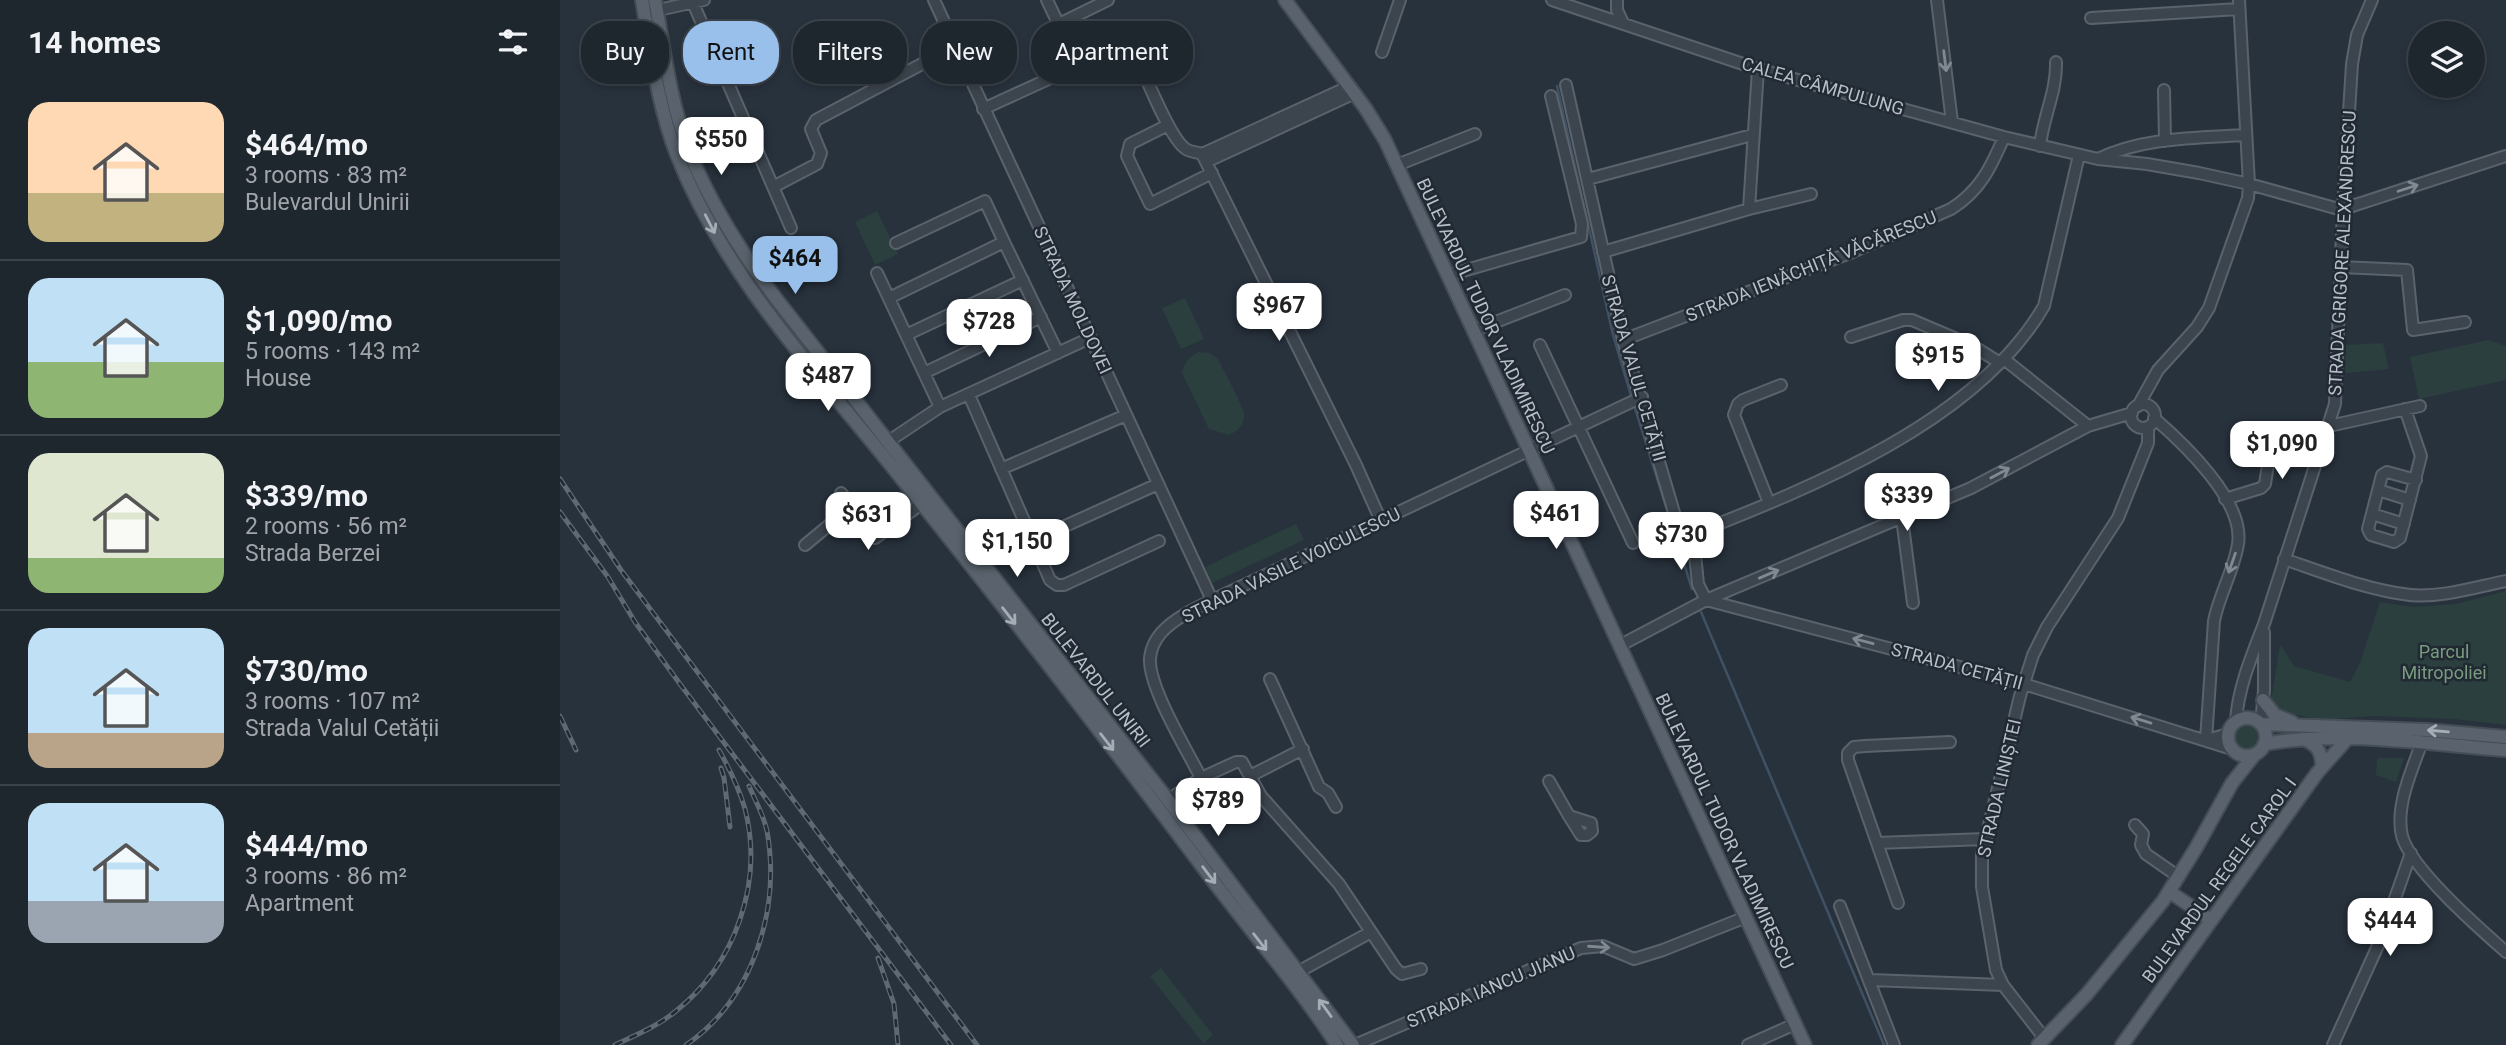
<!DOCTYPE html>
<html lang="en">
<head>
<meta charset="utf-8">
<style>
	:root { --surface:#1e262e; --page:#2b323a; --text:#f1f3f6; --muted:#a1a5aa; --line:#3c434a; --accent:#99bfeb }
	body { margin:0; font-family:Roboto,sans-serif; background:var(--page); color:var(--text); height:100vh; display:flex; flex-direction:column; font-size:26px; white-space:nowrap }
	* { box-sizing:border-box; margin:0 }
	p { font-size:23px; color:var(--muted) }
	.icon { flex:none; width:38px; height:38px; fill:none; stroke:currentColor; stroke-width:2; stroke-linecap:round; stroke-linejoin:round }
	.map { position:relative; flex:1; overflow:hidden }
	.details { display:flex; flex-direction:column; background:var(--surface); width:560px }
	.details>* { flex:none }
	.top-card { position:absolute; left:21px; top:21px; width:665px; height:63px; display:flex; gap:14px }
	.fabs { position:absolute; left:1848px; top:21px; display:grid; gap:14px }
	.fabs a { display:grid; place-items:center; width:77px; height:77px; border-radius:50%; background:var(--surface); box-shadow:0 4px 10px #0003,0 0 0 2px var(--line); font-size:35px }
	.price { position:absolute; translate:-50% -60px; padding:0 16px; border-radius:14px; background:#fff; color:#222; font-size:23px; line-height:46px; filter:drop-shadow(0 2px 4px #0008) }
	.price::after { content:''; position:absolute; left:50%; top:42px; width:21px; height:16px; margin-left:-10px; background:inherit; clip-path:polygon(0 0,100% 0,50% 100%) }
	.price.selected { background:var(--accent); color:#111 }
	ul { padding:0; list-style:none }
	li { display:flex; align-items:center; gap:21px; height:175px; padding:0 28px }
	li+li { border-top:2px solid var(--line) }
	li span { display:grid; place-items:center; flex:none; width:196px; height:140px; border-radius:21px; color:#555 }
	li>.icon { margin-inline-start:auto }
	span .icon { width:84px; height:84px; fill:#fffc; stroke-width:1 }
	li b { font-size:30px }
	h2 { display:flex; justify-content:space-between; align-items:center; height:84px; padding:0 28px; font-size:30px }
	.chip { padding:0 24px; border-radius:28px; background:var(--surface); box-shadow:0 4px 10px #0003,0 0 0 2px var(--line); font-size:24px; line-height:63px }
	.chip.selected { background:var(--accent); color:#111 }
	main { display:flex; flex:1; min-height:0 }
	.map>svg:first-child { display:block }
</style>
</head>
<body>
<main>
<section class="details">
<h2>14 homes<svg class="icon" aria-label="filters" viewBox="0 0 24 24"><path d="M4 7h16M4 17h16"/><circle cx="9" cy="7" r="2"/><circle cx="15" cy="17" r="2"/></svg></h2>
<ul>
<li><span style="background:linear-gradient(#ffd9b3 65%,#c2b280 0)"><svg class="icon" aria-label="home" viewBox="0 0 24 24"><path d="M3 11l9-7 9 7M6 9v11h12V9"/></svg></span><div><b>$464/mo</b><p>3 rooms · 83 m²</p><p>Bulevardul Unirii</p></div></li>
<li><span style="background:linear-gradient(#bfe0f5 60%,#8fb573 0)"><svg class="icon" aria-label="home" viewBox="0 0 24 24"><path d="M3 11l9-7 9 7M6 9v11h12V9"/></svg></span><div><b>$1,090/mo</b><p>5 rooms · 143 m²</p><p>House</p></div></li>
<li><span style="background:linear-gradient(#dfe7d0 75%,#8fb573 0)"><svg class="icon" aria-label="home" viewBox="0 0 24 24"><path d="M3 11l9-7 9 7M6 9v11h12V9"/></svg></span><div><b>$339/mo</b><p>2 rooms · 56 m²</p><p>Strada Berzei</p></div></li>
<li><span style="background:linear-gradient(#bfe0f5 75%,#b9a48a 0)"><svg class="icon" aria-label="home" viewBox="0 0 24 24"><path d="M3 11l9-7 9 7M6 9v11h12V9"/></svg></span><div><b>$730/mo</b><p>3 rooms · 107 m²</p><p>Strada Valul Cetății</p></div></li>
<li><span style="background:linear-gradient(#bfe0f5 70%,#9aa5b1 0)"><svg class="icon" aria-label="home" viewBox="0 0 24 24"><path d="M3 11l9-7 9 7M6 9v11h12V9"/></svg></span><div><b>$444/mo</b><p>3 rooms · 86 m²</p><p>Apartment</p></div></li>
</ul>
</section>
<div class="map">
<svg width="1946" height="1045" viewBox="0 0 1946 1045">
	<rect width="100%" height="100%" fill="#28323d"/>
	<path fill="#2b3f3f" d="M 317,211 L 338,254 L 315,265 L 295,222 Z
		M 625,298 L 644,339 L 621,349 L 602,308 Z
		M 1928,340 L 1946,346 L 1946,380 L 1859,399 L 1850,357 Z
		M 1823,343 L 1829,369 L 1785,373 L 1786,345 Z
		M 639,352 L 650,353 L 658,359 C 663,370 683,405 684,414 C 685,425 677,432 669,435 L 649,429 L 622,373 C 625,361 629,357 639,352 Z
		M 736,524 L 744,540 L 652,583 L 645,567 Z
		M 1946,591 L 1946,725 L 1894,719 L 1815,716 L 1762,720 L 1717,711 L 1711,702 L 1720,644 L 1734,666 L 1790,682 L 1800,663 L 1820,602 L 1853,607 L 1896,604 Z
		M1674 737a13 13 0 1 1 26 0a13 13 0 1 1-26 0Z
		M 1817,758 L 1844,758 L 1836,782 L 1816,775 Z
		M 601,968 L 653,1035 L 643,1043 L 590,976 Z"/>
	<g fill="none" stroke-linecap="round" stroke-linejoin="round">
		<path stroke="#405164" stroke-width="2.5" d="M 997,86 L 1053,335 L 1072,399
			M 1074,405 L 1132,589
			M 1141,612 L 1324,1045"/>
		<defs>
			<path id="minor" d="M 374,0 L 652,600
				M 487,0 L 518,65
				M 992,0 L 1198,69 L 1444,137 L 1538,159 L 1587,164 L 1639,173 L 1689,184 L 1775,208 L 1783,209 L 1946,156
				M 1057,0 L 1057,10 L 1063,23
				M 1377,0 L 1392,122
				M 133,3 L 231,228
				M 89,12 L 144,0
				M 1531,18 L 1679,9
				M 499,24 L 548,0
				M 822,52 L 840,0
				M 1006,85 L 1063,340 L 1118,526 L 1122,530 L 1133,534
				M 1604,90 L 1605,141
				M 423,109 L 565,44 L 574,50 C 583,70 610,140 626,149 C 630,152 637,152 642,154 L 790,86
				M 608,125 L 570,144 L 567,156 L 590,204 L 652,173
				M 1480,146 C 1483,117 1497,91 1496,62
				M 642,154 L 796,465 L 821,521
				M 1538,159 C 1583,137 1637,138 1686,135
				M 646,162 L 795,93
				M 837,165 L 915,134
				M 1028,179 L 1192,135
				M 213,187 L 257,164 L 261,153 L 251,129 L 256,120 L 394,47
				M 1189,209 L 1198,69
				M 336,243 L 425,201 L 444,242
				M 1043,252 L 1189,209 L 1251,194
				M 1781,267 L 1847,270 L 1853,330 L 1905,322
				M 317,273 L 380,407
				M 889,275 L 1021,237 L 1022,224 L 991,96
				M 329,298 L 444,242 L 498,353
				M 915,330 L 1005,295
				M 346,335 L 463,280
				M 1291,337 L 1343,320 L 1352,320 L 1413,346 L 1440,363
				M 1063,340 L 1290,253 L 1391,209 C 1420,191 1431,167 1444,137
				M 980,345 L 1073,543
				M 1444,359 L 1528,426
				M 364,373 L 481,317
				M 409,395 L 490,580 L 497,585 L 504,585 L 599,541
				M1571 416a12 12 0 1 1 24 0a12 12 0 1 1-24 0Z
				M 1578,406 L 1598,370 L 1637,327 L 1649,308 L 1688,198 L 1689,184 L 1679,0
				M 1845,409 L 1861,456 L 1840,538 L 1834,542 L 1811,535 L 1808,529 L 1822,475 L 1827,472 L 1856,480
				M 1594,418 C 1623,443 1685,501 1678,544 C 1674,570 1659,595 1654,621 L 1646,740
				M 1769,426 L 1860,406
				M 329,441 L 380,407 L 530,338
				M 441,469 L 566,415
				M 1818,490 L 1850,500
				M 281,493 L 292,506
				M 1665,499 L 1701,488 L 1705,484 L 1712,439 C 1728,429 1746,435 1764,440
				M 1209,503 L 1174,415 L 1178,404 L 1183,400 L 1221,385
				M 1812,514 L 1844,524
				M 1342,518 L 1353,603
				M 1133,534 C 1252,487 1417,422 1484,306 L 1519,155
				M 1133,534 L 1138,584 L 1146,600
				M 472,541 L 598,484
				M 245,545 L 292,506 L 315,538 L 361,504
				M 1724,559 C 1765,573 1807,590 1850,595 C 1881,598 1916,587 1946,581
				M 1146,600 L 1464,684 L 1672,749
				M 1059,646 L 1146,600 L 1411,488 L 1528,426 L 1572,413
				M 710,679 L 759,787 L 768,793 L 776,807
				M 1676,721 C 1678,688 1692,655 1704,624 L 1775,404 L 1783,209 L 1792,64 L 1797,35 L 1812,0
				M 1701,724 L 1704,690 L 1704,632
				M 1647,740 L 1668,734
				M 1862,742 C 1852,770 1835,806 1842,836 C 1851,869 1920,929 1946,952
				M 690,776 L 743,749
				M 641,778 C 627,750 588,687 590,658 C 591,648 595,640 601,633 C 616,616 641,606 661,596 L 1082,397
				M 989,781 L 1009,816 L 1031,823 L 1032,831 L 1027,835 L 1021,835 L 1009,816
				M 608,800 L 641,778 L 676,762 L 682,762 L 701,796 L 779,884 L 836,969 L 842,974 L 861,969
				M 1575,825 L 1583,834 L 1581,845 L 1586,854 L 1619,877
				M 1317,843 L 1425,839
				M 1338,903 L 1288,760 L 1288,753 L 1294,747 L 1305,746 L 1390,742
				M 1280,906 L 1334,1045
				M 738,972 L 811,932
				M 1311,980 L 1443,985
				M 1485,1039 L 1443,985 L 1436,970 L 1422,887 L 1422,854 L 1460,696 L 1473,655 L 1487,627 L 1558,518 L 1588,443 L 1588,427
				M 795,1045 L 1021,948 L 1043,946 L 1074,959 L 1103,950 L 1186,917
				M 1188,1045 L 1235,1024
				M 1773,1045 L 1820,941 L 1851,853"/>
			<path id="major" d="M 82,0 C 91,51 98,107 117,155 C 165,278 261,377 342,479 C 448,611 552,746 654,882 C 695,936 740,988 777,1045
				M 95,0 C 104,49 110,101 128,148 C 149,202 183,255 218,301 L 608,800 L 793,1045
				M 725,0 L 806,109 L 825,140 L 1245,1045
				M 1703,700 L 1715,715 L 1732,722
				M1668 737a19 19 0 1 1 38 0a19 19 0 1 1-38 0Z
				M 1701,724 L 1866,730 L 1946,737
				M 1742,739 C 1756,743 1762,751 1762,766
				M 1704,744 C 1785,730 1865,744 1946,750
				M 1610,892 L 1651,920
				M 1478,1045 L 1527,994 L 1603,901 L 1636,848 L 1672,783 L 1695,754
				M 1562,1045 L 1757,773 L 1788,738"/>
		</defs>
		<use href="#minor" stroke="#5a626b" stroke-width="14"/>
		<use href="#major" stroke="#454d56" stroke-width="16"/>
		<use href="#minor" stroke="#3c444d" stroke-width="10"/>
		<use href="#major" stroke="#5a636d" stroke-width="12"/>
		<defs>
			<path id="rail" d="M 0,479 L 61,570 L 417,1045
				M 0,512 L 48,577 L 75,622 L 120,684 L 391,1045
				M 0,716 L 16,750
				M 161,768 L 164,778 L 170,827
				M 318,958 L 334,1004 L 338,1045
				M 55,1045 C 76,1035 98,1026 116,1011 C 175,964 204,883 185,809 C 179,788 169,768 159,750
				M 126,1045 C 193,999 221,910 207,831 C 204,816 195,800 189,786"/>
		</defs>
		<use href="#rail" stroke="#5f6973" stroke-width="5"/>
		<use href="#rail" stroke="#212932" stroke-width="2.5" stroke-dasharray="8" stroke-linecap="butt"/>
	</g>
	<defs><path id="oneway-shaft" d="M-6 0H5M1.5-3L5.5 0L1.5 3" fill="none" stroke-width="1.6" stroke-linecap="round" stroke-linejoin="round" transform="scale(1.75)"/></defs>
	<g stroke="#808891">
		<use href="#oneway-shaft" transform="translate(1385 61) rotate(83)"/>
		<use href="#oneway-shaft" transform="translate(1848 188) rotate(-18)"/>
		<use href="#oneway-shaft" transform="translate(1440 473) rotate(-28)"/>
		<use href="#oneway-shaft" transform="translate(1672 563) rotate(109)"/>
		<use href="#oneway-shaft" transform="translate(1209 574) rotate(-23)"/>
		<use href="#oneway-shaft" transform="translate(1303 641) rotate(-165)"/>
		<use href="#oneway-shaft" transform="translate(1581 720) rotate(-163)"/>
		<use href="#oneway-shaft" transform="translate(1039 947) rotate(4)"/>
	</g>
	<g stroke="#a5adb6">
		<use href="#oneway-shaft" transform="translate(150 224) rotate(63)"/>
		<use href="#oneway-shaft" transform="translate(449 616) rotate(52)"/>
		<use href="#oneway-shaft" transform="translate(1878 731) rotate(-175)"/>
		<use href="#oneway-shaft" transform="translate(547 742) rotate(52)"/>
		<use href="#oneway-shaft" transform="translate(649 875) rotate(53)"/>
		<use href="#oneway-shaft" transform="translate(700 942) rotate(52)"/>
		<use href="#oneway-shaft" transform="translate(765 1008) rotate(-126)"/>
	</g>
	<g text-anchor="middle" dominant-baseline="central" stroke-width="5" stroke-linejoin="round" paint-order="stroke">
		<g font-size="18" fill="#b8bfc8" stroke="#212932">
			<text transform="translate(1263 86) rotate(16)">CALEA CÂMPULUNG</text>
			<text transform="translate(1782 253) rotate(-87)">STRADA GRIGORE ALEXANDRESCU</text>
			<text transform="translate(1251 266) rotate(-22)">STRADA IENĂCHIȚĂ VĂCĂRESCU</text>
			<text transform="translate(513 300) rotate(65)">STRADA MOLDOVEI</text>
			<text transform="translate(926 316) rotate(65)">BULEVARDUL TUDOR VLADIMIRESCU</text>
			<text transform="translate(1074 368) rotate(74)">STRADA VALUL CETĂȚII</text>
			<text transform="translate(731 565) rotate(-26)">STRADA VASILE VOICULESCU</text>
			<text transform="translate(1397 666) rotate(15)">STRADA CETĂȚII</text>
			<text transform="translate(536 680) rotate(52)">BULEVARDUL UNIRII</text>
			<text transform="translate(1439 788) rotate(-77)">STRADA LINIȘTEI</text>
			<text transform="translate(1165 831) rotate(65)">BULEVARDUL TUDOR VLADIMIRESCU</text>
			<text transform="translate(1659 880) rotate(-54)">BULEVARDUL REGELE CAROL I</text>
			<text transform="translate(931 987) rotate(-23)">STRADA IANCU JIANU</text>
		</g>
		<g font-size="18" fill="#799b7f" stroke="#212932">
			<text x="1884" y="651">Parcul<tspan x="1884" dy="21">Mitropoliei</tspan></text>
		</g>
	</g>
</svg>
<div class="fabs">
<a><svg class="icon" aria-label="layers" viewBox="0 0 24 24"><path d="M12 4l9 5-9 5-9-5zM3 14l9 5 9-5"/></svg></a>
</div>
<b class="price" style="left:161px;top:177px">$550</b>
<b class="price selected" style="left:235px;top:296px">$464</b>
<b class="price" style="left:719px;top:343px">$967</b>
<b class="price" style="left:429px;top:359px">$728</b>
<b class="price" style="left:1378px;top:393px">$915</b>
<b class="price" style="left:268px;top:413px">$487</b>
<b class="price" style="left:1722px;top:481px">$1,090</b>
<b class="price" style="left:1347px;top:533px">$339</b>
<b class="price" style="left:996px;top:551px">$461</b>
<b class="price" style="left:308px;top:552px">$631</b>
<b class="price" style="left:1121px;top:572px">$730</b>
<b class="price" style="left:457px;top:579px">$1,150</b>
<b class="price" style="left:658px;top:838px">$789</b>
<b class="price" style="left:1830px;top:958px">$444</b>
<div class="top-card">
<a class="chip">Buy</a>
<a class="chip selected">Rent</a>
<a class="chip">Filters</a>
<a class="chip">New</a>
<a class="chip">Apartment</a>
</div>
</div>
</main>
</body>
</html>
